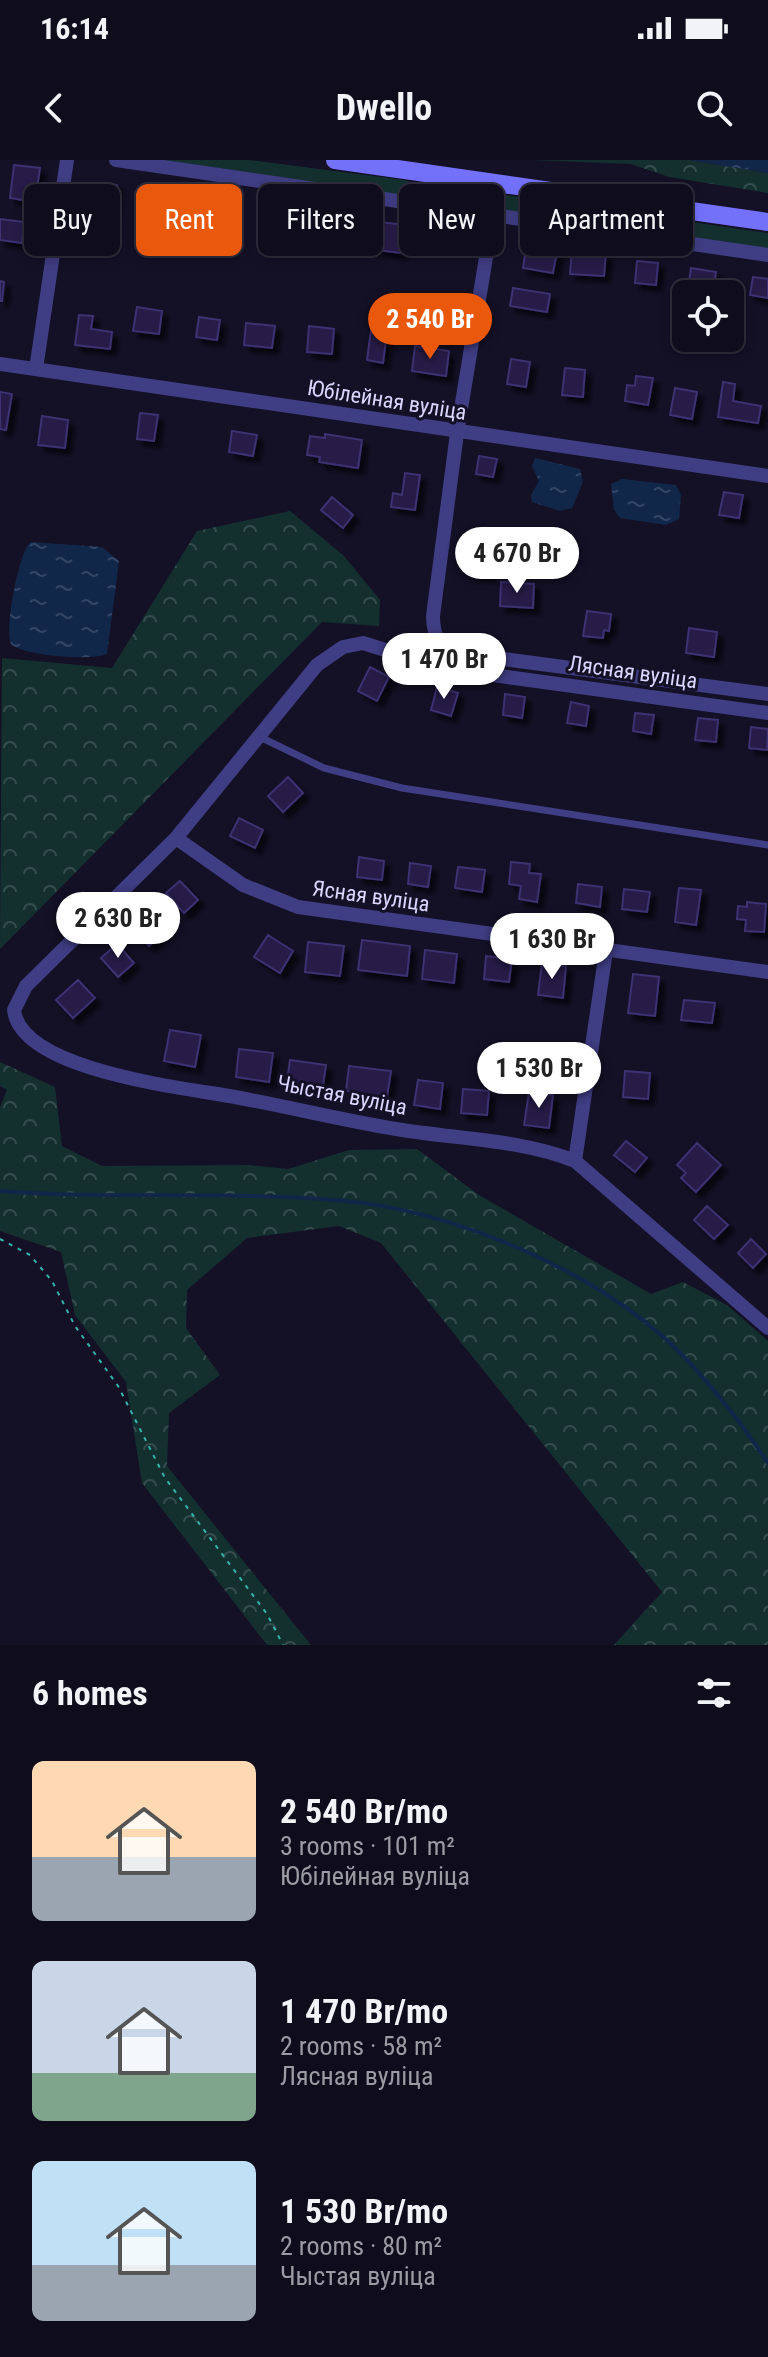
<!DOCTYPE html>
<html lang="en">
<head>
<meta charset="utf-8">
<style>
	:root { --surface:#0f0c1c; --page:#181525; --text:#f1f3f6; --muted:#9b9ba3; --line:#2f2c3b; --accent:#ea580c }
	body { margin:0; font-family:"Roboto Condensed",sans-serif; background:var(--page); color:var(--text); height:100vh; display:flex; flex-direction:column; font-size:30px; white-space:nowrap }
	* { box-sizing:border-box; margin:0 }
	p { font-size:26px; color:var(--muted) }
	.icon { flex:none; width:44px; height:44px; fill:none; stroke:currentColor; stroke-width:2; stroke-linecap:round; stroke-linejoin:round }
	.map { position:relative; height:1485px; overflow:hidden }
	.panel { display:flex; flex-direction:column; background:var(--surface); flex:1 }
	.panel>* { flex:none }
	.hud { position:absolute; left:24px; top:24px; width:720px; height:72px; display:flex; gap:16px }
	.tools { position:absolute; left:672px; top:120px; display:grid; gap:16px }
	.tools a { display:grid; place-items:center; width:72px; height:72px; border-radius:12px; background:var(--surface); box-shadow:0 4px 12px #0003,0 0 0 2px var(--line); font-size:40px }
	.price { position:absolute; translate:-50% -68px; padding:0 18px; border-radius:28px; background:#fff; color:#222; font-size:26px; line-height:52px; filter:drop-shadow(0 2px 4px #0008) }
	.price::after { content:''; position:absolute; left:50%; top:48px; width:24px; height:18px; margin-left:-12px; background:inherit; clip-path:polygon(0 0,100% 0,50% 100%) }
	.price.current { background:var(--accent); color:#fff }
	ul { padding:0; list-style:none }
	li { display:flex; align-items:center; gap:24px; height:200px; padding:0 32px }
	li span { display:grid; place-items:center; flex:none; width:224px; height:160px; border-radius:12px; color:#555 }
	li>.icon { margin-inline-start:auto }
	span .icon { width:96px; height:96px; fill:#fffc; stroke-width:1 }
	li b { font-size:34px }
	h2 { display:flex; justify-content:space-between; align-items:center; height:96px; padding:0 32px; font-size:34px }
	.tag { padding:0 28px; border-radius:12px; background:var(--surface); box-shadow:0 4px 12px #0003,0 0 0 2px var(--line); font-size:28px; line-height:72px }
	.tag.current { background:var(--accent); color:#fff }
	.status { display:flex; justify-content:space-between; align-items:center; height:56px; padding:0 40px; background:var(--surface); direction:ltr }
	.status svg { height:22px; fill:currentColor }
	header { display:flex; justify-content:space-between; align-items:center; height:104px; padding:0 32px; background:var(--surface); font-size:36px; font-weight:700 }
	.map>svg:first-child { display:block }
</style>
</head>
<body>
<div class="status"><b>16:14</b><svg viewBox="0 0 49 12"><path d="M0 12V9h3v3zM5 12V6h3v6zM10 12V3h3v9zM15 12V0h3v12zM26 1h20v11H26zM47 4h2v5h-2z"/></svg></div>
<header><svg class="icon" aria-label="back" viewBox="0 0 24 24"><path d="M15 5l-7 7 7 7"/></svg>Dwello<svg class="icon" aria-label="search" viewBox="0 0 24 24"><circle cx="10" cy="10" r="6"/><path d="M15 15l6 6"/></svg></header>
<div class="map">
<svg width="768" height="1485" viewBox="0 0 768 1485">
	<defs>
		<pattern id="forest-crowns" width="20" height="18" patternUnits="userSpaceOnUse" patternTransform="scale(2)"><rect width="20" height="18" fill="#13302f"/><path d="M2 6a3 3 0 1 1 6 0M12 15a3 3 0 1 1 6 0" fill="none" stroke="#354d4e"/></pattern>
		<pattern id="water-ripples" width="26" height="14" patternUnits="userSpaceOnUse" patternTransform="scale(2)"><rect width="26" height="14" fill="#10274a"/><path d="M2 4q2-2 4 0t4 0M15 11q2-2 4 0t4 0" fill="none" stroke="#324665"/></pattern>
		<filter id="shadow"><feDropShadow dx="6" dy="6" stdDeviation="2" flood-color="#0009"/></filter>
	</defs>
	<rect width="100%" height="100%" fill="#141026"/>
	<path fill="#13302f" d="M 163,0 L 250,0 L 404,20 L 463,39 L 478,31 L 768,73 L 768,89 Z"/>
	<path fill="url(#forest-crowns)" d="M 533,0 L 689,0 L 768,13 L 768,33 L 669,17 L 631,4 Z
		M 290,351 L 344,396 L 380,440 L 379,466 L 322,462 L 0,789 L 2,498 L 112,508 L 197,371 Z
		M 0,902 L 55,927 L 62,986 L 102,1006 L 250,1005 L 288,1009 L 349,990 L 417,989 L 479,1035 L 651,1134 L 683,1122 L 727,1145 L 768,1181 L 768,1485 L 614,1485 L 662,1432 L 381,1083 L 339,1066 L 247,1078 L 187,1130 L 186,1168 L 220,1215 L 169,1253 L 167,1306 L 311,1485 L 267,1485 L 142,1323 L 126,1222 L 75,1155 L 61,1092 L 0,1071 L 0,947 L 7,930 L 0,926 Z"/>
	<path fill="url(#water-ripples)" d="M 689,0 L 768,0 L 768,13 Z
		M 535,298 L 580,309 L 583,322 L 572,348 L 560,351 L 532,342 L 531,335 L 539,321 L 532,306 Z
		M 622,319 L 676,325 L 681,335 L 679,359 L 666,365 L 620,358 L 614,350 L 611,324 Z
		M 31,382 L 102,387 L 119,401 L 107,494 C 91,501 23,496 11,484 C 4,471 19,389 31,382 Z"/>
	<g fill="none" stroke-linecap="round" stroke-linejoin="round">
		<path stroke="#10274a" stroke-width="4" d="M 0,1031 C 115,1040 230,1030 345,1041 C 451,1050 596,1111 673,1186 C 709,1221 740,1261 768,1303"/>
	</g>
	<path fill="#251d46" stroke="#3c3072" stroke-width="2" filter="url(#shadow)" d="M 14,5 L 40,8 L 35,42 L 10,38 Z
		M 101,23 L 117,25 L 114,50 L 98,48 Z
		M 162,36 L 186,39 L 184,61 L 159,58 Z
		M 276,45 L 291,47 L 289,58 L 299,59 L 296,84 L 272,82 Z
		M 328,53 L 354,58 L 350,78 L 325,73 Z
		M 0,59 L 24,62 L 22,83 L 0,80 Z
		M 380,62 L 405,65 L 401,93 L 376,90 Z
		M 527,81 L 558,86 L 553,113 L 523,108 Z
		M 572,90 L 606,92 L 604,116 L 570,114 Z
		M 637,101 L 658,103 L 656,125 L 635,123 Z
		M 691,108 L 716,112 L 713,133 L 688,129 Z
		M 753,117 L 768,119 L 768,138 L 750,135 Z
		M 0,121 L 4,122 L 2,141 L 0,141 Z
		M 513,128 L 550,134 L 547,152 L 510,146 Z
		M 137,147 L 162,151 L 159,174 L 133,171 Z
		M 79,155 L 93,156 L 91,169 L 112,172 L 110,189 L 75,185 Z
		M 199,157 L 220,160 L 217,180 L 196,177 Z
		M 246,163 L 275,166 L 272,188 L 244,185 Z
		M 309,166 L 334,169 L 332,194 L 307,192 Z
		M 371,170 L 387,172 L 383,203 L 367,200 Z
		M 415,186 L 449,191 L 446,216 L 412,211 Z
		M 511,199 L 530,202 L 526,227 L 507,224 Z
		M 565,208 L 585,210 L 583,237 L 562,235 Z
		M 636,216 L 653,218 L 648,245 L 625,241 L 627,225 L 635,226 Z
		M 723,222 L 735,224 L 733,241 L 761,246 L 758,263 L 718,257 Z
		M 675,228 L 697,232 L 692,259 L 670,255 Z
		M 0,232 L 12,234 L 6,270 L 0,269 Z
		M 140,253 L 158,255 L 154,281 L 137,279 Z
		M 42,256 L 68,260 L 65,288 L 38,285 Z
		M 232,271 L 257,275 L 253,296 L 229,292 Z
		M 325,274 L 362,280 L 358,308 L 319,302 L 320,297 L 307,295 L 310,276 L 325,278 Z
		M 479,296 L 497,299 L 493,317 L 476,314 Z
		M 405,313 L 420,315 L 415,350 L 391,347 L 393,333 L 402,335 Z
		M 724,332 L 743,335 L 739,358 L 719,355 Z
		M 332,337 L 353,355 L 343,368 L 321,350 Z
		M 557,368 L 568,382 L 553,393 L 543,379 Z
		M 473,387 L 492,389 L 489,415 L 470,413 Z
		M 501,422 L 534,424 L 533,448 L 500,446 Z
		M 587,451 L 611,454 L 609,471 L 604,470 L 603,478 L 583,476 Z
		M 689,468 L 717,472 L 714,497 L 686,493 Z
		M 370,507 L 389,517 L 377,541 L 358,531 Z
		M 437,527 L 458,533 L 451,556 L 431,550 Z
		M 505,534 L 525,537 L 522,558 L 503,555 Z
		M 571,542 L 589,546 L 586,566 L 567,563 Z
		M 635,553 L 654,555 L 651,574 L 633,571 Z
		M 698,558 L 718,560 L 716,582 L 695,580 Z
		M 751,567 L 768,569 L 767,590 L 749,588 Z
		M 288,617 L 303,633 L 283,652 L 268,636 Z
		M 239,658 L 263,670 L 255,688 L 230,676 Z
		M 359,697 L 384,701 L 382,720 L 357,717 Z
		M 511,702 L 530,704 L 529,713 L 541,714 L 537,742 L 519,739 L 521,726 L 509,724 Z
		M 410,703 L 431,706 L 428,727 L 408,724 Z
		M 458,707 L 485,710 L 482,732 L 455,728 Z
		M 180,721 L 198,740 L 184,753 L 166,733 Z
		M 578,724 L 602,727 L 600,747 L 576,743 Z
		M 679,728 L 701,730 L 696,765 L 675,762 Z
		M 624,729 L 650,732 L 647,752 L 622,749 Z
		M 747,742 L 766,744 L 764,772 L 745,771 L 746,760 L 737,759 L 738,746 L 747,747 Z
		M 152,751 L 168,769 L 149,786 L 134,769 Z
		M 268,775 L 293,791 L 280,813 L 254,797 Z
		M 362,780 L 410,786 L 407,816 L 358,810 Z
		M 308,782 L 344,786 L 340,816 L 305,812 Z
		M 117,784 L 134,803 L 118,817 L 101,798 Z
		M 425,790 L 457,794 L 454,823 L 422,819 Z
		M 486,796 L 512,799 L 509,822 L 484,819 Z
		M 542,803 L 566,806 L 563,838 L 538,835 Z
		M 633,814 L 659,817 L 655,856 L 628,853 Z
		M 78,820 L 95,838 L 73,858 L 56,840 Z
		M 684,840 L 715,843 L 712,863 L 681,860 Z
		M 170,870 L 201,875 L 195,907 L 164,901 Z
		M 239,889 L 273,893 L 269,922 L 236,917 Z
		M 290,900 L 326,905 L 322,932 L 286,928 Z
		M 349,906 L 391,911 L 387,937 L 346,931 Z
		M 625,911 L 650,913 L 648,939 L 623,937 Z
		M 418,920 L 443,923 L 440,949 L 414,945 Z
		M 463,929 L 489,931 L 487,955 L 461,953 Z
		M 529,932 L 553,935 L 549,968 L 524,965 Z
		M 626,981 L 647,998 L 635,1012 L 614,995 Z
		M 697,983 L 721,1005 L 696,1032 L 681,1018 L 686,1013 L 677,1005 Z
		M 707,1046 L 728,1065 L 714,1079 L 694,1060 Z
		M 751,1079 L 766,1094 L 753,1108 L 738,1093 Z"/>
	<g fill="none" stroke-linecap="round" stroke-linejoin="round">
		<path stroke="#34b5ab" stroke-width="2" stroke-dasharray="4 6" stroke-linecap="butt" d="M 0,1079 L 30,1095 L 52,1121 L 75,1166 L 118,1226 L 165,1318 L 267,1454 L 283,1485"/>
		<path stroke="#3f3d83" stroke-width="7" d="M 260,577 L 324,608 L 402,628 L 768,685"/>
		<path stroke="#3f3d83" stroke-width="14" d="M 116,0 L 768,95
			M 493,55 L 457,273 L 433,456 C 433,475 439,488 458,493 L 768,534
			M 0,204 L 768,316
			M 36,209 L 67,0
			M 768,553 L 442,508 L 363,483 L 343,487 L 317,505 L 176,678 L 26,826 L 14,850 C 21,911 186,928 235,937 C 289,947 342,960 396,969 C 455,979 520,979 575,1001 L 768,1168
			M 176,678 L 243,725 L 298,747 L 768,812
			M 575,1001 L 606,791"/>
		<path stroke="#7371fa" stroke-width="18" d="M 335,0 L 768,62"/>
	</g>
	<g text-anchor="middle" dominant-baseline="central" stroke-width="6" stroke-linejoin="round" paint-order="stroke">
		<g font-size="22" fill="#dad6fe" stroke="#141026">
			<text transform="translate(387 240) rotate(9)">Юбілейная вуліца</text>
			<text transform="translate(633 512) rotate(8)">Лясная вуліца</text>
			<text transform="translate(371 736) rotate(8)">Ясная вуліца</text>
			<text transform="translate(342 935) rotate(11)">Чыстая вуліца</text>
		</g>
	</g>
</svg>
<div class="tools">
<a><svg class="icon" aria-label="locate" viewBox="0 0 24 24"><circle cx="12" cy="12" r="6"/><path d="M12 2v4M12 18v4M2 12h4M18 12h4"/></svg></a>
</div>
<b class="price current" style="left:430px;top:201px">2 540 Br</b>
<b class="price" style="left:517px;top:435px">4 670 Br</b>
<b class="price" style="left:444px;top:541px">1 470 Br</b>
<b class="price" style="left:118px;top:800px">2 630 Br</b>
<b class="price" style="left:552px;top:821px">1 630 Br</b>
<b class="price" style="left:539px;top:950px">1 530 Br</b>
<div class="hud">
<a class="tag">Buy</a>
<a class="tag current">Rent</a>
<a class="tag">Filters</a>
<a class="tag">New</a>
<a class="tag">Apartment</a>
</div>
</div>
<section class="panel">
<h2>6 homes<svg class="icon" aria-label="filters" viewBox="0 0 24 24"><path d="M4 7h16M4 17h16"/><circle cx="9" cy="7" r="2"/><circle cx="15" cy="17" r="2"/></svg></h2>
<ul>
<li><span style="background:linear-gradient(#ffd9b3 60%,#9aa5b1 0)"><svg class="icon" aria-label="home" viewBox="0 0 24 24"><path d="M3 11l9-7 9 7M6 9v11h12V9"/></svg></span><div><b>2 540 Br/mo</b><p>3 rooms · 101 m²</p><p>Юбілейная вуліца</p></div></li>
<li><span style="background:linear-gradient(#c9d6e8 70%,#7fa58c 0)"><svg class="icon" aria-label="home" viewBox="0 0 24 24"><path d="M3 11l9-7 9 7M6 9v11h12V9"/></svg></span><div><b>1 470 Br/mo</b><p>2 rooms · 58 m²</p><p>Лясная вуліца</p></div></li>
<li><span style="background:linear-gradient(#bfe0f5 65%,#9aa5b1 0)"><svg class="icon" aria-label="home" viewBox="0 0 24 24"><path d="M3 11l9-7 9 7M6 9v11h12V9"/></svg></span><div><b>1 530 Br/mo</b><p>2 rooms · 80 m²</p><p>Чыстая вуліца</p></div></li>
</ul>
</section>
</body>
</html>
